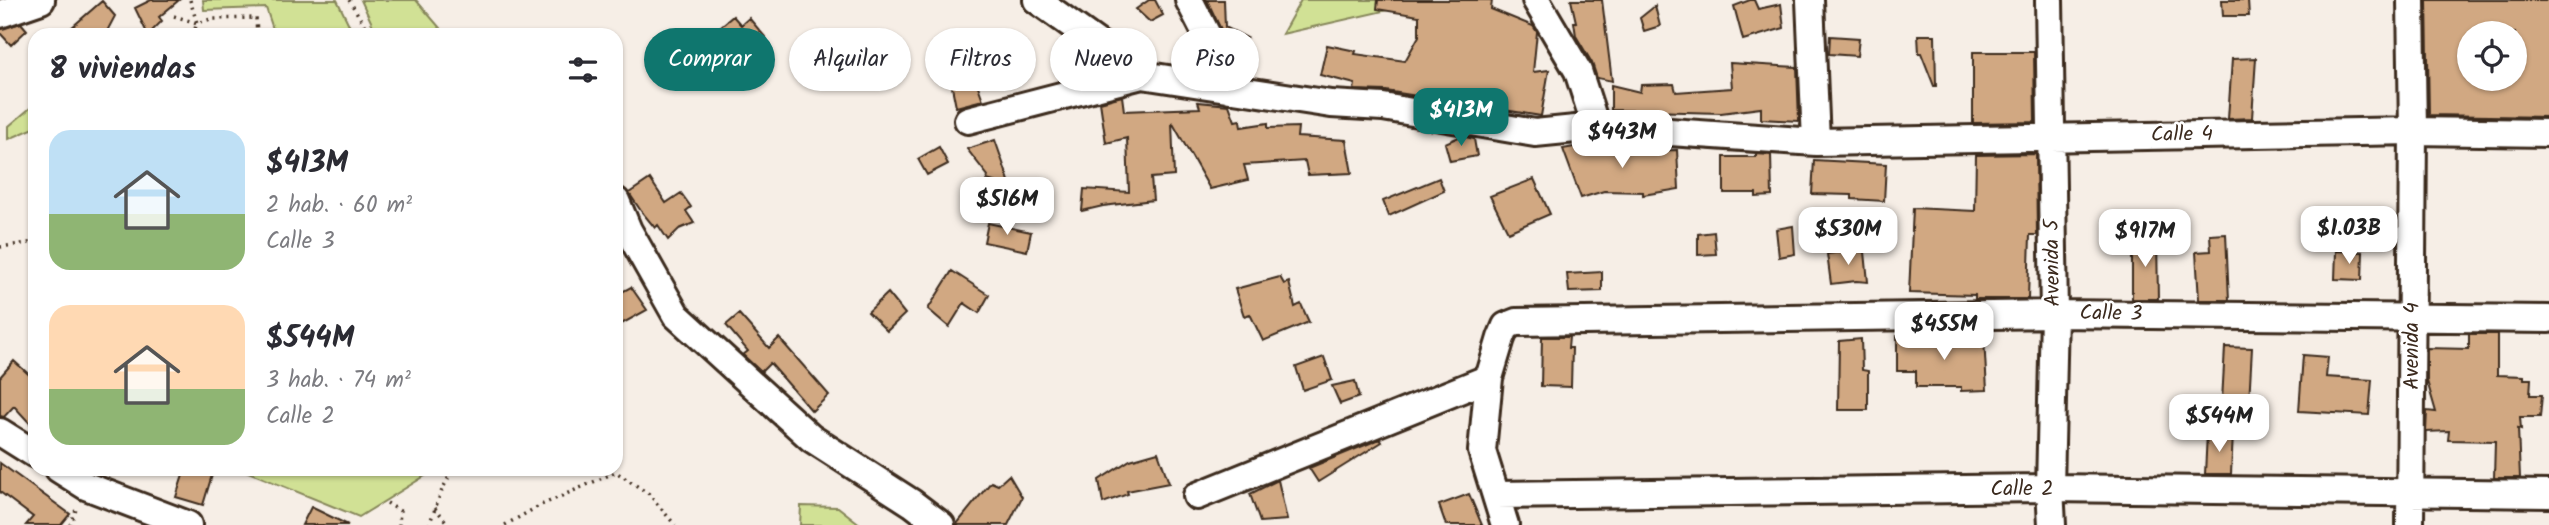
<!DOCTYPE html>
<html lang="es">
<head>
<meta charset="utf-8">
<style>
	:root { --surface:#fff; --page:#f7f7f7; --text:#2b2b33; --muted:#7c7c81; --accent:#0f766e }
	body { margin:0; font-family:Kalam,sans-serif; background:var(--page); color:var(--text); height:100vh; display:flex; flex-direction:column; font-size:26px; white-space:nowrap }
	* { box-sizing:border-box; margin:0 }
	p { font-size:23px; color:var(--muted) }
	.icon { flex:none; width:38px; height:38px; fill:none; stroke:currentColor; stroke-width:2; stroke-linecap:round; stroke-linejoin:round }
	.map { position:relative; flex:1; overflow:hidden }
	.sheet { position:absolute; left:28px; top:28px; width:595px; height:448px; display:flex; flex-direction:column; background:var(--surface); border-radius:21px; box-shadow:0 2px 5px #0004 }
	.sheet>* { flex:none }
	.guide { position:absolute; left:644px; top:28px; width:665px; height:63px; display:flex; gap:14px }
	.tools { position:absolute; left:2457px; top:21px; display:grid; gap:14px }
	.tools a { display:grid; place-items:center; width:70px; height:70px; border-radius:50%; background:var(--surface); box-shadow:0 2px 5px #0004; font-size:35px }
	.price { position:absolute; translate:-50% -60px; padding:0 16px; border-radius:14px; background:#fff; color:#222; font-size:23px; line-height:46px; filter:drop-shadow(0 2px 4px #0008) }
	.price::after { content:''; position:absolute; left:50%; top:42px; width:21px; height:16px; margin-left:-10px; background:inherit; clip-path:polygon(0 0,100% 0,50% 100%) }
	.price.active { background:var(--accent); color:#fff }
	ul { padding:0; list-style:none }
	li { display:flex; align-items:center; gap:21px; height:175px; padding:0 21px }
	li span { display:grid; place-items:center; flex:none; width:196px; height:140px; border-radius:21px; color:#555 }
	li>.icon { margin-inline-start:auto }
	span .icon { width:84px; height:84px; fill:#fffc; stroke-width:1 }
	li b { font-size:30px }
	h2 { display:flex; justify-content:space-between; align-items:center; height:84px; padding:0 21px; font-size:30px }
	.chip { padding:0 24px; border-radius:32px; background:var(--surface); box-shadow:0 2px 5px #0004; font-size:24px; line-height:63px }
	.chip.active { background:var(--accent); color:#fff }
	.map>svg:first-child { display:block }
</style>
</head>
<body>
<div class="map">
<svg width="2549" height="525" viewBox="0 0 2549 525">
	<rect width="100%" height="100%" fill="#f6eee6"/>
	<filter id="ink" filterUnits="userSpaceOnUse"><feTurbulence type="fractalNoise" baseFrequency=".0143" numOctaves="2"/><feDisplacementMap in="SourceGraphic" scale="14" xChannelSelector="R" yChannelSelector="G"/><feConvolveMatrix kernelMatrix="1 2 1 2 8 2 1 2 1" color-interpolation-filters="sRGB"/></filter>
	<g filter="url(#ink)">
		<path fill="#d1e195" stroke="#86865a" stroke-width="2" d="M 203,0 L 337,0 L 354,35 L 275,35 L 266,8 L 204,10 Z
			M 361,0 L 416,0 L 446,35 L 396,35 L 373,26 Z
			M 1301,0 L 1392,0 L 1388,10 L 1282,34 Z
			M 35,104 L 35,130 L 34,128 L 9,139 L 9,126 Z
			M 241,469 L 436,469 L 359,517 Z
			M 801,506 L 838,507 L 861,525 L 800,525 Z"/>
		<path fill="#d1a882" stroke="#3b2a1e" stroke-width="2" fill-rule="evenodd" d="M 151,0 L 179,0 L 159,17 L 162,21 L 148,35 L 135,8 Z
			M 1149,0 L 1155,0 L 1163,15 L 1150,22 L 1136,9 Z
			M 1207,0 L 1224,0 L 1225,27 L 1247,38 L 1233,42 L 1235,47 L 1230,49 Z
			M 1378,0 L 1492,0 L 1491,9 L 1533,26 L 1537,32 L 1533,72 L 1549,70 L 1541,116 L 1386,91 L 1354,90 L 1355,84 L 1320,75 L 1327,45 L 1356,51 L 1355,54 L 1405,61 L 1419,36 L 1419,16 L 1377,9 Z
			M 1571,0 L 1602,0 L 1612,81 L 1597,78 L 1592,63 L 1576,36 L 1574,22 L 1576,22 Z
			M 1750,0 L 1754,0 L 1758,9 L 1781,4 L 1784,28 L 1743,40 L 1734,6 Z
			M 2222,0 L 2248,0 L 2249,16 L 2223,16 Z
			M 2427,0 L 2549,0 L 2549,117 L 2429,115 ZM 2469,33 L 2515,33 L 2515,79 L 2469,79 Z
			M 102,1 L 115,16 L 105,35 L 63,35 Z
			M 1655,6 L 1660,26 L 1644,31 L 1640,18 Z
			M 733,16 L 741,25 L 749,18 L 766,38 L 762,41 L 772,52 L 752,68 L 720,27 Z
			M 21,23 L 27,30 L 11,45 L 0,33 L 0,29 Z
			M 1918,35 L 1935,35 L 1936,86 L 1934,86 L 1921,53 L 1919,53 Z
			M 1007,36 L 1011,51 L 1021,49 L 1026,70 L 1016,72 L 1019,83 L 1008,86 L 991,39 Z
			M 1830,36 L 1859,38 L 1857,56 L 1829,54 Z
			M 1973,52 L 2034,52 L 2035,122 L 1973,123 Z
			M 2256,58 L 2252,118 L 2228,119 L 2232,59 Z
			M 1730,63 L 1797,67 L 1799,121 L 1761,119 L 1761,108 L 1721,113 L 1611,110 L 1611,85 L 1640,92 L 1641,85 L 1674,84 L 1676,92 L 1732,88 Z
			M 973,72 L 983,100 L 956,107 L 950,77 Z
			M 1122,96 L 1124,111 L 1200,108 L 1198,102 L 1229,105 L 1235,121 L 1240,120 L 1241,127 L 1268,123 L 1268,128 L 1298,127 L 1297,137 L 1346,140 L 1352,173 L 1308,175 L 1305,161 L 1244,165 L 1248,180 L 1210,189 L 1172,122 L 1174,176 L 1151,178 L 1153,200 L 1103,206 L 1082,211 L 1084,189 L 1129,192 L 1127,138 L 1106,143 L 1100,102 Z
			M 1461,136 L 1474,139 L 1477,156 L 1450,161 L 1445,143 Z
			M 995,140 L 1003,163 L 1011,187 L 987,180 L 988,176 L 967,149 Z
			M 1590,144 L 1592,148 L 1617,144 L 1619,152 L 1677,150 L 1679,189 L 1643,195 L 1643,192 L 1604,191 L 1581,198 L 1563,149 Z
			M 939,147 L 948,164 L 927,175 L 918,159 Z
			M 1756,154 L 1771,155 L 1772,196 L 1756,197 L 1756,193 L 1724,193 L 1724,157 L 1756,157 Z
			M 2036,154 L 2037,235 L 2030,235 L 2028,299 L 1975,299 L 1975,295 L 1909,293 L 1913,208 L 1975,211 L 1976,155 Z
			M 1814,160 L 1886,164 L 1884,201 L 1852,199 L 1852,195 L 1812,194 Z
			M 1439,178 L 1444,191 L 1389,216 L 1383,201 Z
			M 650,179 L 666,203 L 681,193 L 691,207 L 686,211 L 694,223 L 679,229 L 668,240 L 658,225 L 655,228 L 641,211 L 629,193 Z
			M 1534,179 L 1550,214 L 1508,232 L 1490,196 Z
			M 988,223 L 1031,232 L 1027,251 L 984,242 Z
			M 1793,226 L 1795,254 L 1779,257 L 1776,229 Z
			M 1714,232 L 1716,254 L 1698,255 L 1698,234 Z
			M 2226,234 L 2229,300 L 2199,300 L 2196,252 L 2211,251 L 2210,235 Z
			M 2132,238 L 2157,238 L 2158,299 L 2132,299 Z
			M 1851,251 L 1865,252 L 1868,282 L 1856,281 L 1831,284 L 1827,254 Z
			M 2336,251 L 2363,252 L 2362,280 L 2335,279 Z
			M 952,271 L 989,295 L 979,313 L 964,303 L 949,327 L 928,309 Z
			M 1602,272 L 1602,291 L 1569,292 L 1567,274 Z
			M 1280,277 L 1284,284 L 1289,282 L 1295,307 L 1301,304 L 1309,322 L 1263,341 L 1250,314 L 1244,316 L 1235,289 Z
			M 631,287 L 647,310 L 616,327 L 616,295 Z
			M 888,293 L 905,314 L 887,331 L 868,312 Z
			M 739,314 L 769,348 L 779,338 L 829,395 L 812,411 L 770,363 L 761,372 L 743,355 L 748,351 L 726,325 Z
			M 2469,334 L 2497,334 L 2497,375 L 2524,376 L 2524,379 L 2531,379 L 2530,395 L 2542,395 L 2540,417 L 2520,417 L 2521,429 L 2518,428 L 2520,478 L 2494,478 L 2495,441 L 2448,440 L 2449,431 L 2426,432 L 2427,411 L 2436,412 L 2427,381 L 2427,348 L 2469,349 Z
			M 1897,335 L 1934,335 L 1934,342 L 1984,338 L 1987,390 L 1961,391 L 1961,387 L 1916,387 L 1916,371 L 1897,371 Z
			M 1542,337 L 1569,337 L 1568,348 L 1572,348 L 1571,387 L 1541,386 Z
			M 1861,339 L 1862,370 L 1868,371 L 1868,410 L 1838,410 L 1839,341 Z
			M 2225,347 L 2252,348 L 2249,402 L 2222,401 Z
			M 2303,355 L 2328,357 L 2326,377 L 2372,380 L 2369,415 L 2299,411 Z
			M 1324,357 L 1332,380 L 1303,390 L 1296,367 Z
			M 14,361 L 35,380 L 35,429 L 14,406 L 4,417 L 0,416 L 0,377 Z
			M 1355,381 L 1359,397 L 1340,404 L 1332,386 Z
			M 2207,433 L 2233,434 L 2231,474 L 2205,474 Z
			M 1380,439 L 1382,442 L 1318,482 L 1309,468 Z
			M 1158,452 L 1169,483 L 1127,491 L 1128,494 L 1103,503 L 1099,480 L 1130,460 Z
			M 0,463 L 70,514 L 61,525 L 26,525 L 33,517 L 0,492 Z
			M 185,469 L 212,475 L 203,505 L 176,497 Z
			M 1009,475 L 1022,497 L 1008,525 L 956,525 L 991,482 L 998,485 Z
			M 1278,480 L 1287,520 L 1260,522 L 1250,494 Z
			M 1469,494 L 1482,525 L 1446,525 L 1439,505 Z
			M 311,507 L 348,525 L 302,525 Z"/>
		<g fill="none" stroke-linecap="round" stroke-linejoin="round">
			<defs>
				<path id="minor" d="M 1037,0 L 1142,75 L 1331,104 L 1383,107 L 1535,133 L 1596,127 L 1816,142 L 2413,131 L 2549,133
					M 1189,0 L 1210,41 L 1230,89
					M 1536,0 L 1578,71 L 1596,127
					M 1810,0 L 1816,142
					M 2049,0 L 2054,314 L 2050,488 L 2052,525
					M 0,14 L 41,0
					M 968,120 L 1142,75
					M 616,201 L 628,230 L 676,315 L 811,438 L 912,503 L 941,525
					M 0,432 L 35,454
					M 59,469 L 86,486 L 188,525
					M 1496,495 L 2050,488 L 2549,494
					M 1197,496 L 1489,378
					M 1505,525 L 1482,451 L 1489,378 L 1501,338 L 1506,326 L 1516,322 L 2054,314 L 2549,319
					M 2410,525 L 2413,131 L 2411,0"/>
			</defs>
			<use href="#minor" stroke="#3b2a1e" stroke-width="32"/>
			<path stroke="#3b2a1e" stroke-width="3.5" stroke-dasharray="2 5" stroke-linecap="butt" d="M 190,0 L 197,23 L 193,35
				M 349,0 L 370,34 L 373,35
				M 174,16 L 197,23 L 211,19 L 256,18 L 257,35
				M 0,247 L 35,242
				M 387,503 L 400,511 L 399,525
				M 435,508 L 449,525
				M 70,525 L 77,507
				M 429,525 L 442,490 L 453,469
				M 505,525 L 539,506 L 616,472 L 649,494 L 675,525"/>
			<use href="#minor" stroke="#fff" stroke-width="26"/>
		</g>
	</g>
	<g text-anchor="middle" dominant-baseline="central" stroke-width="5" stroke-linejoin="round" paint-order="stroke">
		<g font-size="21" fill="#3b2a1e" stroke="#fff">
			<text transform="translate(2182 135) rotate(-1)">Calle 4</text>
			<text transform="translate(2053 263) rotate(-91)">Avenida 5</text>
			<text transform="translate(2111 314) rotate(1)">Calle 3</text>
			<text transform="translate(2412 346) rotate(-90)">Avenida 4</text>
			<text x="2022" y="489">Calle 2</text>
		</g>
	</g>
</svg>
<div class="tools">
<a><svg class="icon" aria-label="locate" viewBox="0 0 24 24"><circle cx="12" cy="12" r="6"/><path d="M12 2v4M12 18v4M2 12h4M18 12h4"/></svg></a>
</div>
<b class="price active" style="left:1461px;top:148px">$413M</b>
<b class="price" style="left:1622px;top:170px">$443M</b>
<b class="price" style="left:1007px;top:237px">$516M</b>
<b class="price" style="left:2349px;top:266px">$1.03B</b>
<b class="price" style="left:1848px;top:267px">$530M</b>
<b class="price" style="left:2145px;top:269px">$917M</b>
<b class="price" style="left:1944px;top:362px">$455M</b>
<b class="price" style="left:2219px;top:454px">$544M</b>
<div class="guide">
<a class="chip active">Comprar</a>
<a class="chip">Alquilar</a>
<a class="chip">Filtros</a>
<a class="chip">Nuevo</a>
<a class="chip">Piso</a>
</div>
<section class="sheet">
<h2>8 viviendas<svg class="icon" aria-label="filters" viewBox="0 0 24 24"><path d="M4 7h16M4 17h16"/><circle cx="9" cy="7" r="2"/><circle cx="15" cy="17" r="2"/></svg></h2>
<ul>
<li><span style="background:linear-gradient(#bfe0f5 60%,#8fb573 0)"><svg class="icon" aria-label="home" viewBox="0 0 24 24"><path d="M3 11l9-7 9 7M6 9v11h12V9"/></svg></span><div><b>$413M</b><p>2 hab. · 60 m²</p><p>Calle 3</p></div></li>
<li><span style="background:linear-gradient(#ffd9b3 60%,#8fb573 0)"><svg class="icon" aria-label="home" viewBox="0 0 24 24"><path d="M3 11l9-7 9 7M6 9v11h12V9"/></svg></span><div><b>$544M</b><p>3 hab. · 74 m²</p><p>Calle 2</p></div></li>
</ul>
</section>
</div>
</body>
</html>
